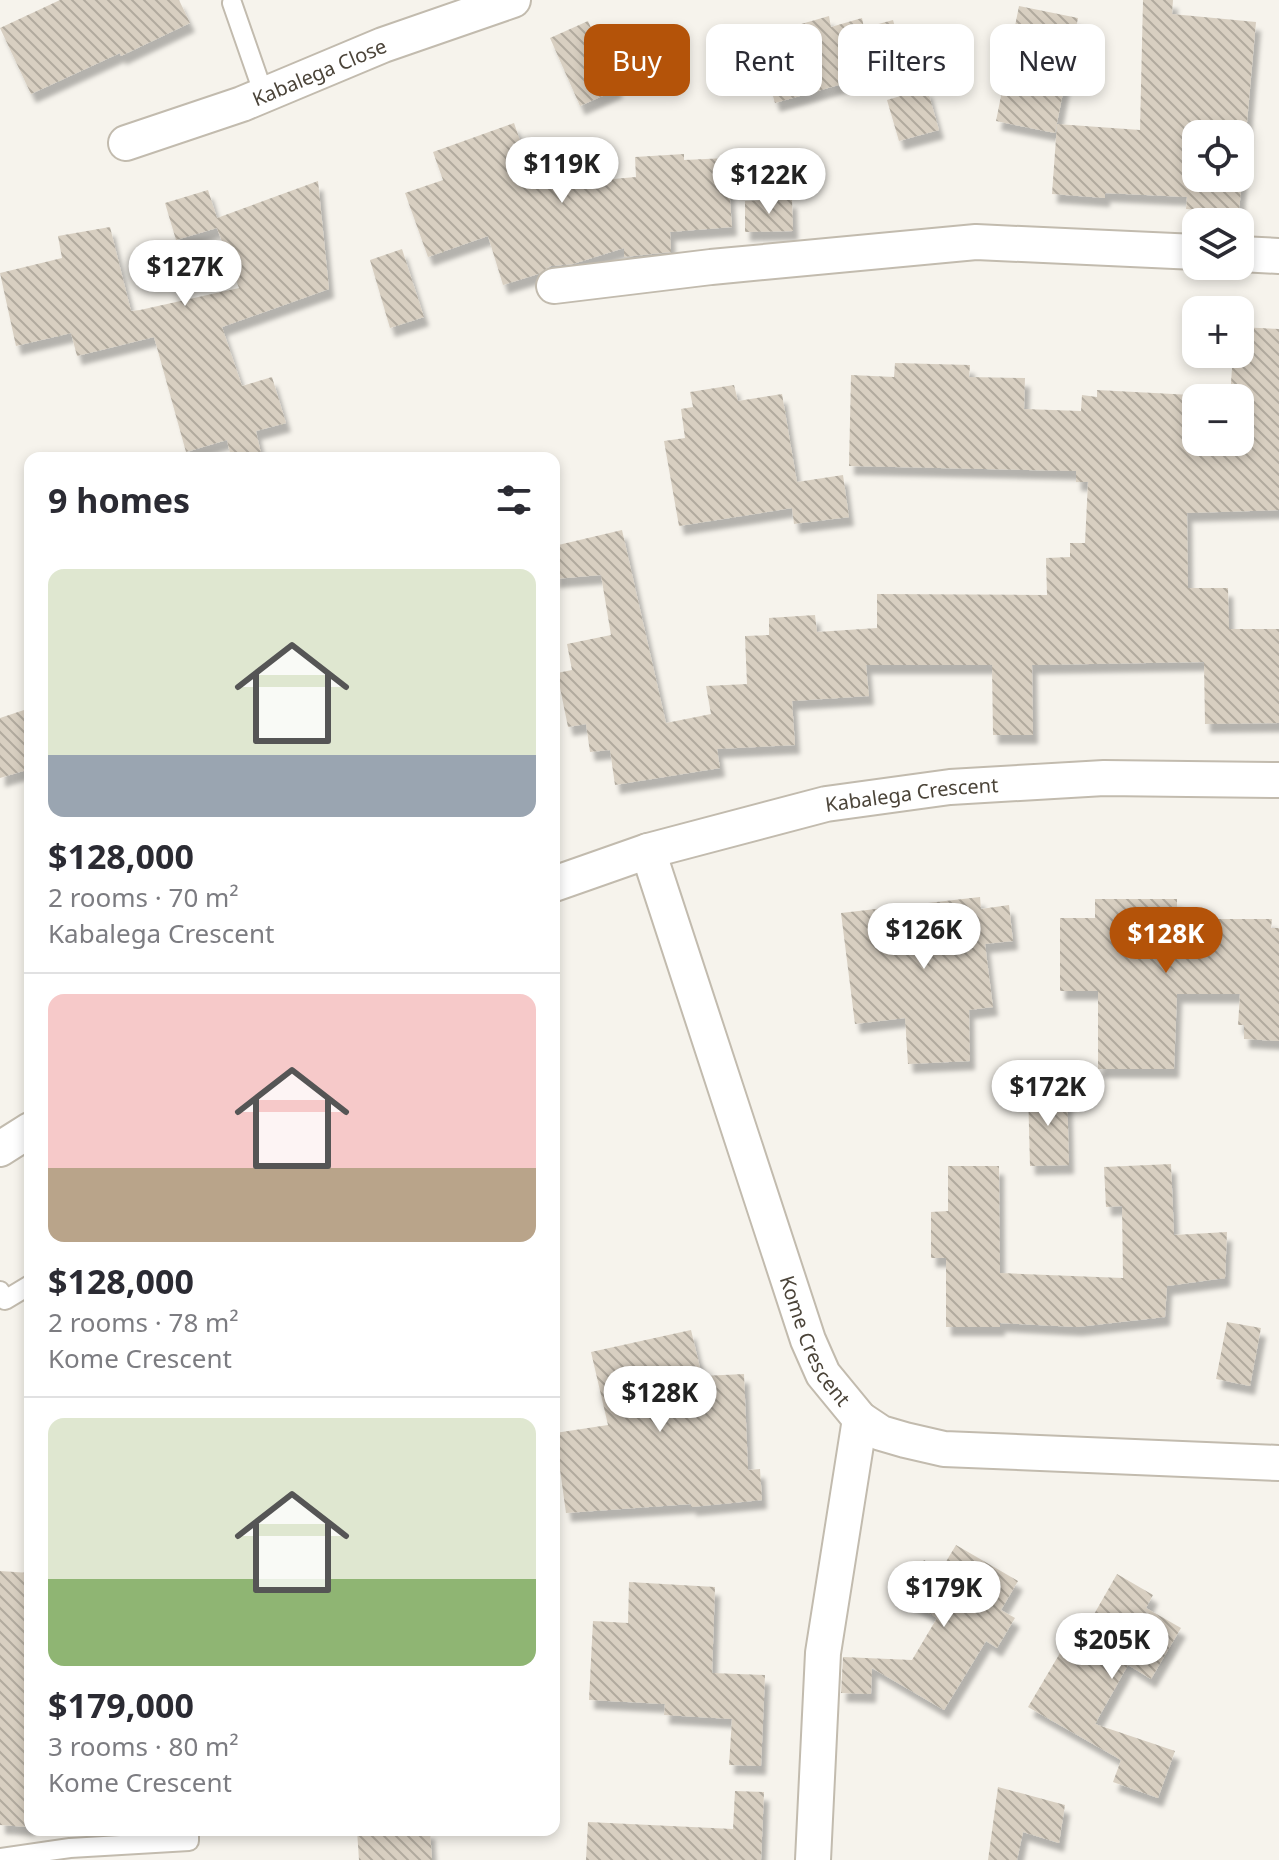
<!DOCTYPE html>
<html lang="en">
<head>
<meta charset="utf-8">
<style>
	:root { --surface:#fff; --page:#f2f2f3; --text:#2b2b33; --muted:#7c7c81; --line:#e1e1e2; --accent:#b45309 }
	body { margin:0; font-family:"Noto Sans",sans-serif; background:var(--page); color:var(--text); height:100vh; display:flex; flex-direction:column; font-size:30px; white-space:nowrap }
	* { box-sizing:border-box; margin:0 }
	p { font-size:26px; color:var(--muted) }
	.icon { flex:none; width:44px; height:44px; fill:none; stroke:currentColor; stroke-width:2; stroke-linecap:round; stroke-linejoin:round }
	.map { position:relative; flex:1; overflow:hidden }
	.drawer { position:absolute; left:24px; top:452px; width:536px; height:1384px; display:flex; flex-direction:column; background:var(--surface); border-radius:16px; box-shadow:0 4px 12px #0003 }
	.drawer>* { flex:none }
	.guide { position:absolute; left:584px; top:24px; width:574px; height:72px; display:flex; gap:16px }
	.controls { position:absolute; left:1182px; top:120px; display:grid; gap:16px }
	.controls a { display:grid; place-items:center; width:72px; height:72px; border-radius:16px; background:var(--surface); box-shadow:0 4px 12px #0003; font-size:40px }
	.price { position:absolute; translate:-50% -68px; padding:0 18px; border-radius:28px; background:#fff; color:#222; font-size:26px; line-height:52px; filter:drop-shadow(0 2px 4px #0008) }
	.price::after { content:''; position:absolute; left:50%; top:48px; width:24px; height:18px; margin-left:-12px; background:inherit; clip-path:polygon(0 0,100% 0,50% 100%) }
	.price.on { background:var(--accent); color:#fff }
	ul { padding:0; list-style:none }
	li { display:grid; align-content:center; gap:16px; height:424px; padding:0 24px }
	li+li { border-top:2px solid var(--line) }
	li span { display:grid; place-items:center; height:248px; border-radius:16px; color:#555 }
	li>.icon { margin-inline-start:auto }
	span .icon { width:144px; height:144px; fill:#fffc; stroke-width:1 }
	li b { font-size:34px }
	h2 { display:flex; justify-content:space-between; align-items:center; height:96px; padding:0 24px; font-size:34px }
	.tag { padding:0 28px; border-radius:16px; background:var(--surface); box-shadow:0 4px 12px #0003; font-size:28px; line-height:72px }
	.tag.on { background:var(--accent); color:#fff }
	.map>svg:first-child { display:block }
</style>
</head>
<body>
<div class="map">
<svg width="1279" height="1860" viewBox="0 0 1279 1860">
	<defs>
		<pattern id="building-back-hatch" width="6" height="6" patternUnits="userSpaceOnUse" patternTransform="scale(2)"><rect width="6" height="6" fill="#d8cfc1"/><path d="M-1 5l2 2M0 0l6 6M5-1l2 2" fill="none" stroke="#b1aa9e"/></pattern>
		<filter id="shadow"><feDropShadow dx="5" dy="9" stdDeviation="2" flood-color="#0004"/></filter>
	</defs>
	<rect width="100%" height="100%" fill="#f6f3ec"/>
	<path fill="url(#building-back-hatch)" fill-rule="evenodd" filter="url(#shadow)" d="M 60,0 L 179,0 L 190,23 L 121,56 L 120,53 L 31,94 L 0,28 Z
		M 1143,0 L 1173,0 L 1172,14 L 1256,22 L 1239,212 L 1186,209 L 1187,197 L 1105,193 L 1105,198 L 1052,194 L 1057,124 L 1140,130 ZM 1196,134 L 1240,134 L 1240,178 L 1196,178 Z
		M 1019,6 L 1078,18 L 1055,133 L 996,121 Z
		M 829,16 L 831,27 L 862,18 L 864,28 L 893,20 L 906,66 L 775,103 L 756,37 Z
		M 588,21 L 618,89 L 580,106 L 550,38 Z
		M 927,88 L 939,130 L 899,141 L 887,100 Z
		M 514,123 L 524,152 L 552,142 L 567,183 L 636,177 L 635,157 L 684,154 L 684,160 L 727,158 L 732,227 L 670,232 L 671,252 L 624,257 L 624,248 L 573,264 L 551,266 L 538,274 L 503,285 L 488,236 L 428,257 L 405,193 L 443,180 L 433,152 Z
		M 318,181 L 329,289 L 222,327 L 242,386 L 272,377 L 286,423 L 256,431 L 262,458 L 231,458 L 227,440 L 186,452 L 154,337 L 77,356 L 71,333 L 16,346 L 0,273 L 62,258 L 58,236 L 110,227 L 131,311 L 140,310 L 239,288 L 217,228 L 176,240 L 165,203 L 208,190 L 217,218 Z
		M 792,199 L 793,231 L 745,232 L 745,201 Z
		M 402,249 L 424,317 L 390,328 L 370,260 Z
		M 1240,327 L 1279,329 L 1279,510 L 1187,513 L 1188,588 L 1228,588 L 1229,629 L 1279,629 L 1279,723 L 1205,724 L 1204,662 L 1032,665 L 1033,735 L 993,735 L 992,665 L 866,665 L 869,696 L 792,701 L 795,745 L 717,749 L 720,768 L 615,785 L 610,750 L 590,752 L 586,724 L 568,727 L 557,673 L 572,670 L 567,644 L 611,635 L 601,575 L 554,579 L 554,546 L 622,530 L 666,723 L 711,714 L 706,686 L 747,684 L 745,636 L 769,635 L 769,618 L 815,615 L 817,632 L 877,628 L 877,594 L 1047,595 L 1046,558 L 1070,557 L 1070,543 L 1085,543 L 1088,482 L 1076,482 L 1076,471 L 849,466 L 851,375 L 894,377 L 895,363 L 970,365 L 969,377 L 1025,378 L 1024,409 L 1081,411 L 1082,395 L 1097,397 L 1097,390 L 1230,397 L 1233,354 L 1240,354 ZM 1196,398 L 1240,398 L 1240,442 L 1196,442 Z
		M 734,385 L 738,401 L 782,394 L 797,482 L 843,475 L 849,517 L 794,524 L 792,508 L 679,526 L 664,441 L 685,438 L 681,409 L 693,407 L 690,392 Z
		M 30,708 L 30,769 L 0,778 L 0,718 Z
		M 980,897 L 981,909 L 1009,905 L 1013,941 L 985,944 L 993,1007 L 969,1010 L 970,1061 L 908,1064 L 905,1018 L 855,1024 L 841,913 Z
		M 1095,899 L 1177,899 L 1177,919 L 1272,919 L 1271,928 L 1279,928 L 1279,1041 L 1244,1039 L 1244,1025 L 1238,1025 L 1240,994 L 1177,994 L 1174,1069 L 1098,1069 L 1098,991 L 1060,991 L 1060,918 L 1095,918 Z
		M 1067,1089 L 1069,1165 L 1030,1166 L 1028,1090 Z
		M 1171,1164 L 1174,1235 L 1227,1232 L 1225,1278 L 1167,1286 L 1165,1317 L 1077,1327 L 1000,1323 L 1000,1327 L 946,1327 L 946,1258 L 931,1258 L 931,1212 L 948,1211 L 948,1166 L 999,1166 L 1000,1273 L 1123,1278 L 1122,1206 L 1106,1207 L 1104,1167 Z
		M 1227,1322 L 1261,1328 L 1250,1386 L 1216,1379 Z
		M 691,1330 L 702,1376 L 744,1374 L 748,1470 L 760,1469 L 762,1500 L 691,1507 L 691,1504 L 566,1513 L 555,1433 L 608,1425 L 591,1352 Z
		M 956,1545 L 1018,1581 L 1001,1610 L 1015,1618 L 997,1648 L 986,1641 L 944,1710 L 872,1668 L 871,1694 L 841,1693 L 843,1657 L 912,1660 L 937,1618 L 902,1597 L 924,1560 L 941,1570 Z
		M 0,1571 L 30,1573 L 30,1827 L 0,1825 Z
		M 1117,1574 L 1153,1595 L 1146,1608 L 1181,1628 L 1151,1679 L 1128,1665 L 1095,1724 L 1175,1751 L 1158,1798 L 1113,1782 L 1121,1760 L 1028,1707 L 1060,1653 L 1069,1658 Z
		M 629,1582 L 715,1587 L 712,1673 L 765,1675 L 761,1766 L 729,1765 L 732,1719 L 664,1715 L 665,1704 L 589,1700 L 593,1621 L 628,1623 Z
		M 998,1787 L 1065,1805 L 1059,1843 L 1023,1832 L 1017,1860 L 988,1860 Z
		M 735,1791 L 764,1792 L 761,1860 L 586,1860 L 588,1822 L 733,1829 Z
		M 357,1830 L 430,1830 L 432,1860 L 359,1860 Z"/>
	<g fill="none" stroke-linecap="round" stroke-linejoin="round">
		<defs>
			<path id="service" d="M 232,3 L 264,95
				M 0,1291 L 5,1300 L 30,1285
				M 0,1858 L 70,1848 L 189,1841 L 189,1830"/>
			<g id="minor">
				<path id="s1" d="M 126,143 L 242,104 L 383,45 L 513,0"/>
				<path d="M 1240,254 L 1279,256"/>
				<path d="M 554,286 L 711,267 L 976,242 L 1196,252"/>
				<path id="s2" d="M 648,851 L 808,1340 L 823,1374 L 860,1419 L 881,1433 L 905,1440 L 944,1449 L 1279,1463"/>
				<path id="s3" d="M 554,884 L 648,851 L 826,804 L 950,787 L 1104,778 L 1279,780"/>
				<path d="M 0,1149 L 30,1130"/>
				<path d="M 813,1860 L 823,1653 L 860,1419"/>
			</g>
		</defs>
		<use href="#service" stroke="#c2bbae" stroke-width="22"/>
		<use href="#minor" stroke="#c2bbae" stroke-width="38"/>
		<use href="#service" stroke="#fff" stroke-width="18"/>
		<use href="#minor" stroke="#fff" stroke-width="34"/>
	</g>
	<g text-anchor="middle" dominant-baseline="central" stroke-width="6" stroke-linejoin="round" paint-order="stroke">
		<g font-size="20" fill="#4b4439" stroke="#fff">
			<text stroke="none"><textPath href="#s1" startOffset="206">Kabalega Close</textPath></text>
			<text stroke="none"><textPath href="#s3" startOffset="370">Kabalega Crescent</textPath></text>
			<text stroke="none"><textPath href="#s2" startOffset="518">Kome Crescent</textPath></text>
		</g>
	</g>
</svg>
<div class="controls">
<a><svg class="icon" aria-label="locate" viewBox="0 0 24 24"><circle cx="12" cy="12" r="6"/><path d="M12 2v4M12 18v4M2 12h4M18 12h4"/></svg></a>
<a><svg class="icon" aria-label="layers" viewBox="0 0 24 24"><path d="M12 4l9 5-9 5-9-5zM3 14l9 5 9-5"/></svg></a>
<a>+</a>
<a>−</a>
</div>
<b class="price" style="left:562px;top:205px">$119K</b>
<b class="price" style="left:769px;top:216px">$122K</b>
<b class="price" style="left:185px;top:308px">$127K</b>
<b class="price" style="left:924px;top:971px">$126K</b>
<b class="price on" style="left:1166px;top:975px">$128K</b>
<b class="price" style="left:1048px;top:1128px">$172K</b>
<b class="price" style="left:660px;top:1434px">$128K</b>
<b class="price" style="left:944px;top:1629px">$179K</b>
<b class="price" style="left:1112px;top:1681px">$205K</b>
<div class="guide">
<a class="tag on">Buy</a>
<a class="tag">Rent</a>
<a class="tag">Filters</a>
<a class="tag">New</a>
</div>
<section class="drawer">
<h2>9 homes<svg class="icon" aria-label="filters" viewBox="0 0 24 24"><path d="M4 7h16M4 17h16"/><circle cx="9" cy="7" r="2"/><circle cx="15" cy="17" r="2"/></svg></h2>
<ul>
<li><span style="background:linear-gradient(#dfe7d0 75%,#9aa5b1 0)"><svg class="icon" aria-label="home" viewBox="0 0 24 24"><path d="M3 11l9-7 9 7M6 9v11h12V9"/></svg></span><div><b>$128,000</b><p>2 rooms · 70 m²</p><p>Kabalega Crescent</p></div></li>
<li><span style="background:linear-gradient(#f6c9c9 70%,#b9a48a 0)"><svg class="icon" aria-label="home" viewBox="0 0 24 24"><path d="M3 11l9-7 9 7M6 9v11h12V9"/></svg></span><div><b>$128,000</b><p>2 rooms · 78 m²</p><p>Kome Crescent</p></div></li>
<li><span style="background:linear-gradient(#dfe7d0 65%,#8fb573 0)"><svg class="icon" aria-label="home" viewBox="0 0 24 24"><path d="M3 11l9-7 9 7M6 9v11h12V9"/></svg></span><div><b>$179,000</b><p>3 rooms · 80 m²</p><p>Kome Crescent</p></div></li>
</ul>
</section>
</div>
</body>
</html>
